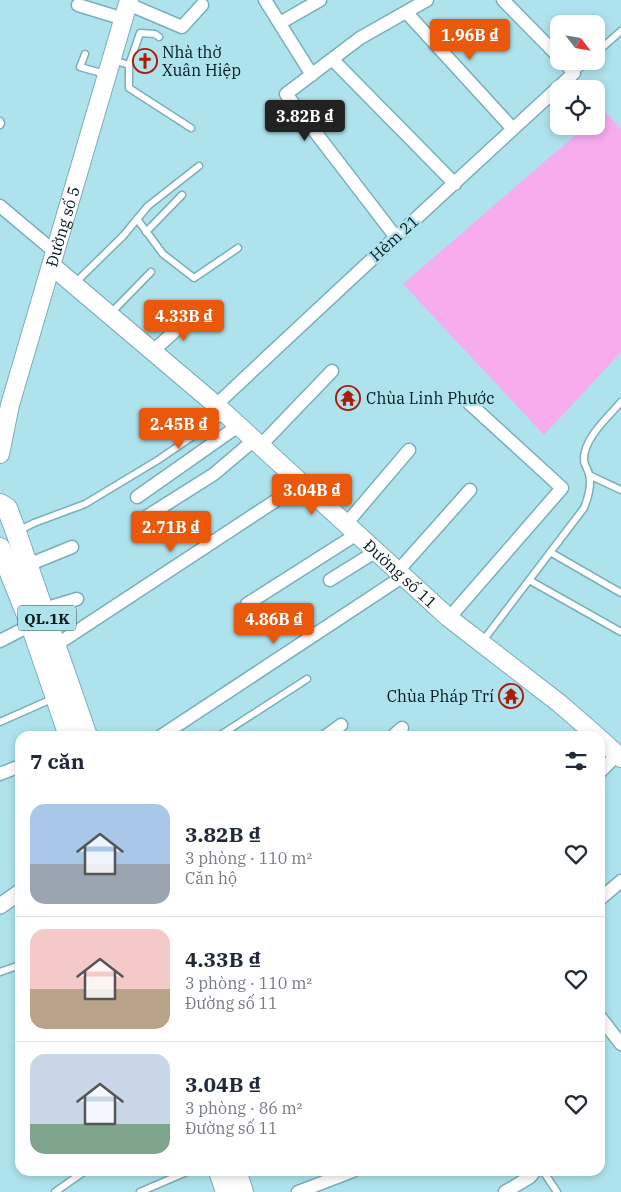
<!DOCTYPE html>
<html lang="vi">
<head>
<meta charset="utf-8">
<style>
	:root { --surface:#fff; --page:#f6f6f7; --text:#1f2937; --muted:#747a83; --line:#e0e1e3; --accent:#ea580c }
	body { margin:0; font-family:"IBM Plex Serif",serif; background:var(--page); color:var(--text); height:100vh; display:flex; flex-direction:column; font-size:19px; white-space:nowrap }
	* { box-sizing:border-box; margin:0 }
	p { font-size:16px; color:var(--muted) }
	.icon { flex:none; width:28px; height:28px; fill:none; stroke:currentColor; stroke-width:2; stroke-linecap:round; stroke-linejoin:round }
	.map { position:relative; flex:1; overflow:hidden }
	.drawer { position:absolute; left:15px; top:731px; width:590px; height:445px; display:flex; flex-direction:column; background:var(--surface); border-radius:15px; box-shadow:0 2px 8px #0003 }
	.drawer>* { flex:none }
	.needle { width:32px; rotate:121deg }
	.tools { position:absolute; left:550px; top:15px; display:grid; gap:10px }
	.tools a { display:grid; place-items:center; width:55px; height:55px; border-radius:10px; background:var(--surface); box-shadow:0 2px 8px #0003; font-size:25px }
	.price { position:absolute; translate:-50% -42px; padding:0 11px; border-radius:5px; background:var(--accent); color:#fff; font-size:16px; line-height:32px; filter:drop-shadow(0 1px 2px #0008) }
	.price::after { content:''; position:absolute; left:50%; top:30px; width:15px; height:11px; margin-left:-8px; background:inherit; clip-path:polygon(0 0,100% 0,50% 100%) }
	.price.active { background:#222; color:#fff }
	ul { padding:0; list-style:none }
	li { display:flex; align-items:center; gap:15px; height:125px; padding:0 15px }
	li+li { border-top:1px solid var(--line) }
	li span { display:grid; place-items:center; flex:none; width:140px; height:100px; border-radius:15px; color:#555 }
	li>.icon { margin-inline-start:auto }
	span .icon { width:60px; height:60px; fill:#fffc; stroke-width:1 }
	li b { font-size:21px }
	h2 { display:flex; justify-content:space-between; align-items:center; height:60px; padding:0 15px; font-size:21px }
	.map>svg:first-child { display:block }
</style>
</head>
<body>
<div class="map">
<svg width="621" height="1192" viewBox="0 0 621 1192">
	<rect width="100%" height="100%" fill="#aee3ed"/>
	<path fill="#f6aced" d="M 604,111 L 621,129 L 621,352 L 544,435 L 403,284 L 586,126 L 596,126 L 596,118 Z"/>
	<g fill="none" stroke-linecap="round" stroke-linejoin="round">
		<defs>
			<path id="service" d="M 596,53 L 621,31
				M 85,54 L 80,67 L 105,74
				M 113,60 L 129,65 L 140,33 L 155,34 L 159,37
				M 129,65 L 129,88 L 191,128
				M 574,73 L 588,61
				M 0,121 L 1,123 L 0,125
				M 137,219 L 163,254 L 194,278 L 238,248
				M 146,232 L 182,195
				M 75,283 L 123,236 L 148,206 L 199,166
				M 110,314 L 151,272
				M 589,475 L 621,490
				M 18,531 L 34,523 L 85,504 L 158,460 L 224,415
				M 550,552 L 621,593
				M 529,580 L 621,632
				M 482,642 L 584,508 C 588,498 592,485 589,474 C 588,469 584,465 584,460 C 583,439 608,417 621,402
				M 0,722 L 54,698
				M 219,736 L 307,679
				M 0,972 L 20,965
				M 543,1171 L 557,1192
				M 55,1192 L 85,1171
				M 140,1192 L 189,1171"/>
			<path id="minor" d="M 265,0 L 312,75
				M 503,0 L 559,57
				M 128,4 L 182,27 L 202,5
				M 78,5 L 124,19
				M 406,12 L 513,129
				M 280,23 L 320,0
				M 333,60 L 455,184
				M 0,206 L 56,253
				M 395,236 L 286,94 L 360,38 L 427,0
				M 153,351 L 196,312
				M 216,405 C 334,294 454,183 574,73 L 563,61
				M 260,446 L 332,371
				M 137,497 L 238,426
				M 146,517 L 214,474 L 254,440
				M 346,524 L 409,450
				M 28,565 L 72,547
				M 397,572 L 470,490
				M 330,580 L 375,552
				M 247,604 L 357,534
				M 44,609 L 77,599
				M 449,618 L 562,488 L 469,403
				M 0,641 L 31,625
				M 56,645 L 301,484
				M 161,736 L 402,577
				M 326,736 L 341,725
				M 393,736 L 402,728
				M 600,772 L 618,754
				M 0,774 L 20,766
				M 600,899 L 621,881
				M 600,1017 L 621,1044
				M 298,1192 L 353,1171
				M 505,1192 L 530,1177 L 535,1171"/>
			<path id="tertiary" d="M 0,906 L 20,892"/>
			<g id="secondary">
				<path id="s1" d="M 52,266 L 216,405 L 449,618 L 559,703 L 597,736"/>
				<path id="s2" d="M 0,454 L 10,405 L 129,0"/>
				<path d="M 600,739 L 621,758"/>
			</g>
			<path id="primary" d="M 0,504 L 7,508 L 16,532 L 87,736
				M 0,548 L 31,625 L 69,736
				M 219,1171 L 226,1192
				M 236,1171 L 243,1192"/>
		</defs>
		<use href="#service" stroke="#7baeb8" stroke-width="9"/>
		<use href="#minor" stroke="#7baeb8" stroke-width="15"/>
		<use href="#tertiary" stroke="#7baeb8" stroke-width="18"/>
		<use href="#secondary" stroke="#7baeb8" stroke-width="20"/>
		<use href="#primary" stroke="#7baeb8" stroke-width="22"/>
		<use href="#service" stroke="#fff" stroke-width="6"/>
		<use href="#minor" stroke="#fff" stroke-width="12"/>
		<use href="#tertiary" stroke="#fff" stroke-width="15"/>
		<use href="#secondary" stroke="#fff" stroke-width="18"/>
		<use href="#primary" stroke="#fff" stroke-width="20"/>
	</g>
	<defs>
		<symbol id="church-ring" viewBox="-11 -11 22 22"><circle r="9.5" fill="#aee3ed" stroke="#ab1b09" stroke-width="1.5"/><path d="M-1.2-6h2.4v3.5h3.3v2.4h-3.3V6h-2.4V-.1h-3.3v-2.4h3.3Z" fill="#ab1b09"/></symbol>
		<symbol id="temple-ring" viewBox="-11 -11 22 22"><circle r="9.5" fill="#aee3ed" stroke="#ab1b09" stroke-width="1.5"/><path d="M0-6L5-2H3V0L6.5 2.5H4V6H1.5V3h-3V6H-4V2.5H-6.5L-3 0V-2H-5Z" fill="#ab1b09"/></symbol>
	</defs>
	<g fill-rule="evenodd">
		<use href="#church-ring" x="131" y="47" width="28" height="28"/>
		<use href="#temple-ring" x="334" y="384" width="28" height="28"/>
		<use href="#temple-ring" x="497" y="682" width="28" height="28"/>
	</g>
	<g text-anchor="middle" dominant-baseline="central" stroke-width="5" stroke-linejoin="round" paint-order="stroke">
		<rect fill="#aee3ed" stroke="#38565b" stroke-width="1" x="18" y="605.5" width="58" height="25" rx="4"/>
		<g font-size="15" font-weight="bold" fill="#05191d">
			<text x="47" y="618">QL.1K</text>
		</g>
		<g font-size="16" fill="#05191d" stroke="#aee3ed" text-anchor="start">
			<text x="162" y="52">Nhà thờ<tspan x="162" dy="18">Xuân Hiệp</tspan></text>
			<text x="366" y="398">Chùa Linh Phước</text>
			<text x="494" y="696" text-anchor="end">Chùa Pháp Trí</text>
		</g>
		<g font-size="16" fill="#05191d" stroke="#aee3ed">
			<text stroke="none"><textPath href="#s2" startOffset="236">Đường số 5</textPath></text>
			<text transform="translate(394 238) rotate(-42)">Hẻm 21</text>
			<text stroke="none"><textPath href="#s1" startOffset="465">Đường số 11</textPath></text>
		</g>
	</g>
</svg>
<div class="tools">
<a><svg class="needle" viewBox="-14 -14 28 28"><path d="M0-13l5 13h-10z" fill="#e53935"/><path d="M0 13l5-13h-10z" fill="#747a83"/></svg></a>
<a><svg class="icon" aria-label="locate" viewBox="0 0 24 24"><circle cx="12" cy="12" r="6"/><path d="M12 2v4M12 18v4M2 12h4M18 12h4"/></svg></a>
</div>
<b class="price" style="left:470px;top:61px">1.96B ₫</b>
<b class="price active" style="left:305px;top:142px">3.82B ₫</b>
<b class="price" style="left:184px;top:342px">4.33B ₫</b>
<b class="price" style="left:179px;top:450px">2.45B ₫</b>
<b class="price" style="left:312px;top:516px">3.04B ₫</b>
<b class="price" style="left:171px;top:553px">2.71B ₫</b>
<b class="price" style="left:274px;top:645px">4.86B ₫</b>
<section class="drawer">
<h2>7 căn<svg class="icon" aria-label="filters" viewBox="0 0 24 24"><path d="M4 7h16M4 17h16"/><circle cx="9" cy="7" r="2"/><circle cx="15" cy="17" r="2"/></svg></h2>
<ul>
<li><span style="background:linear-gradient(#a9c7e8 60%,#9aa5b1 0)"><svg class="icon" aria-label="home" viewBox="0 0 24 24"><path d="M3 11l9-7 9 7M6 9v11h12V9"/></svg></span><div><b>3.82B ₫</b><p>3 phòng · 110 m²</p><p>Căn hộ</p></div><svg class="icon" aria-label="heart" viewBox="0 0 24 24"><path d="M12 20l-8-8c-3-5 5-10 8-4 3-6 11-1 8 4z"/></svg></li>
<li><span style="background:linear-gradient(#f6c9c9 60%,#b9a48a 0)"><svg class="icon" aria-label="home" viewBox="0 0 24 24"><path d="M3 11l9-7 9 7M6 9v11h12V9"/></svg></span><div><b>4.33B ₫</b><p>3 phòng · 110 m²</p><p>Đường số 11</p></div><svg class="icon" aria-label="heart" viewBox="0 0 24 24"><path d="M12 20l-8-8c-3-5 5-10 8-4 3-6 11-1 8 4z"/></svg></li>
<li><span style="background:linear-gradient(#c9d6e8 70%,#7fa58c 0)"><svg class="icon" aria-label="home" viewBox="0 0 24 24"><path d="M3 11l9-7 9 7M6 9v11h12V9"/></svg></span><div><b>3.04B ₫</b><p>3 phòng · 86 m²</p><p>Đường số 11</p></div><svg class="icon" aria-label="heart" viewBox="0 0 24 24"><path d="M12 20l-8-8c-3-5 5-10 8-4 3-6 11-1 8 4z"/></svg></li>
</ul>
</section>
</div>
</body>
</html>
